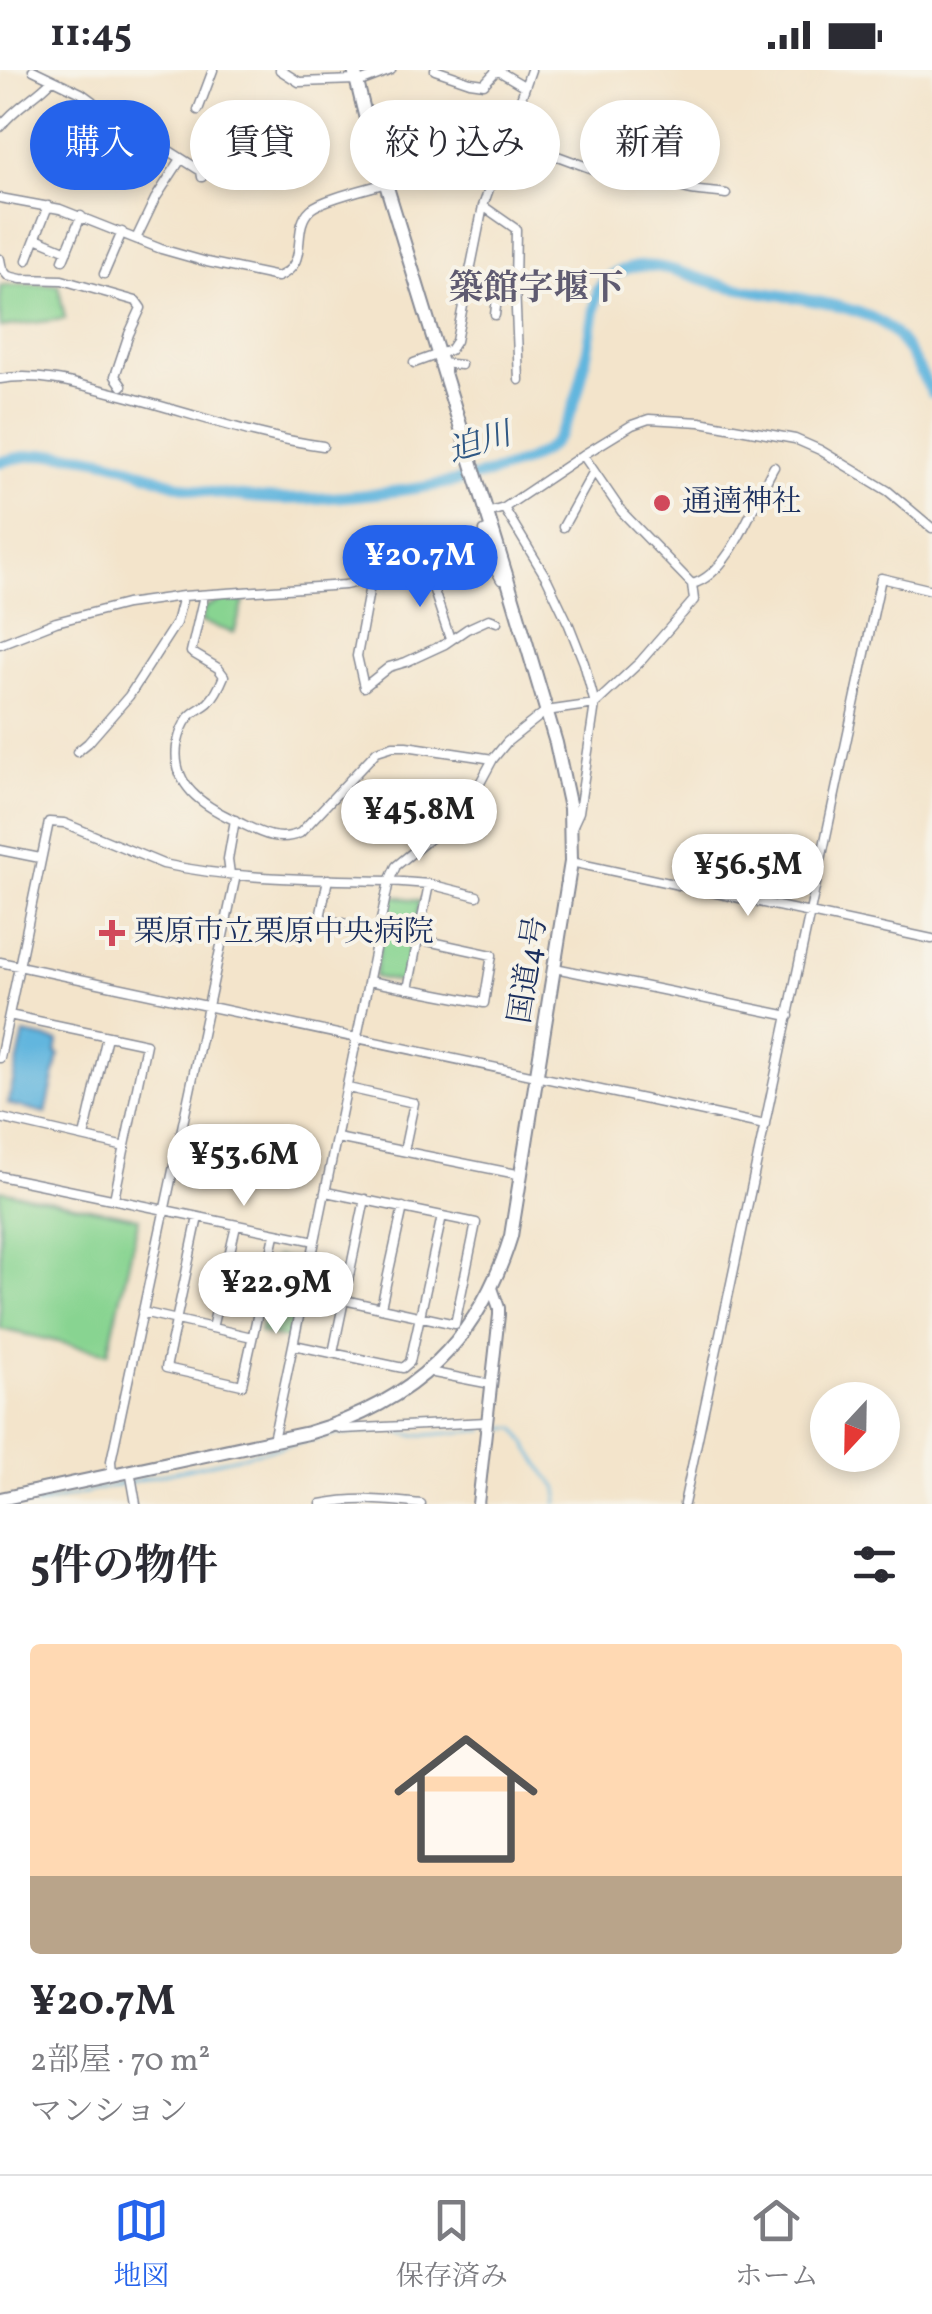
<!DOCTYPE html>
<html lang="ja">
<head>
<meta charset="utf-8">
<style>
	:root { --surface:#fff; --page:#f7f7f7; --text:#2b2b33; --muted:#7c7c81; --line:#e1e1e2; --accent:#2563eb }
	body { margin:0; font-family:Vollkorn,"Noto Serif JP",serif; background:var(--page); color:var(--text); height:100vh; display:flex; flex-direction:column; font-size:38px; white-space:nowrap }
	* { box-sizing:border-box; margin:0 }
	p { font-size:32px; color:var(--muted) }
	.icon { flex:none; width:55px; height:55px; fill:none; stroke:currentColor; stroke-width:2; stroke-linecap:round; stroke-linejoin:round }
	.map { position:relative; height:1434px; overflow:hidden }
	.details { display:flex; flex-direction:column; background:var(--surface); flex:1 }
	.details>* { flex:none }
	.banner { position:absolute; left:30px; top:30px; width:872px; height:90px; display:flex; gap:20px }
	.needle { width:65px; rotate:202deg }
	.buttons { position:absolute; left:810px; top:1312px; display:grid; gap:20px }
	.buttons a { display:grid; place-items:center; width:90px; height:90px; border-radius:50%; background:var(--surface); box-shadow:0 5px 15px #0003; font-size:50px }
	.price { position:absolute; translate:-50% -85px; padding:0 22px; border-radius:35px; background:#fff; color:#222; font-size:32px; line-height:65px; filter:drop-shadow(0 2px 5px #0008) }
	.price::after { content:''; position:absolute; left:50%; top:60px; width:30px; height:22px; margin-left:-15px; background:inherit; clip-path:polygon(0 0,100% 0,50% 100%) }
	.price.current { background:var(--accent); color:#fff }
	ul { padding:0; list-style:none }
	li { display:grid; align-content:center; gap:20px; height:530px; padding:0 30px }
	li+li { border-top:2px solid var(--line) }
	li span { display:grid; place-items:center; height:310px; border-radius:10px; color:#555 }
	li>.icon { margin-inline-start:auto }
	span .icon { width:180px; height:180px; fill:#fffc; stroke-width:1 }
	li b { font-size:42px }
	h2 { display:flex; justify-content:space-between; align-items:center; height:120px; padding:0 30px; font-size:42px }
	.chip { padding:0 35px; border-radius:45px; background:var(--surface); box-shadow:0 5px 15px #0003; font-size:35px; line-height:90px }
	.chip.current { background:var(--accent); color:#fff }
	.status { display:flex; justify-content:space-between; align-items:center; height:70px; padding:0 50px; background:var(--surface); direction:ltr }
	.status svg { height:28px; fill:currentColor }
	.menu { display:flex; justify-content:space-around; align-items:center; height:140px; border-top:2px solid var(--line); background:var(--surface); font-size:28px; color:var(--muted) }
	.menu a { display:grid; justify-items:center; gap:5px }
	.menu .current { color:var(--accent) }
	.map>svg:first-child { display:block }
</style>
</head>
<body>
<div class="status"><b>11:45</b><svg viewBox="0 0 49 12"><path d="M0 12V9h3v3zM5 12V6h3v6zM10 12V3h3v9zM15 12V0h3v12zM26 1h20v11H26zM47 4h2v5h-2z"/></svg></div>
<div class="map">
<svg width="932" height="1434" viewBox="0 0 932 1434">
	<rect width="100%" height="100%" fill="#f7f3e8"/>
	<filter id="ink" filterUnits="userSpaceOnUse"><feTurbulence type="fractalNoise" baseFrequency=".01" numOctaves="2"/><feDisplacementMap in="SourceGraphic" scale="20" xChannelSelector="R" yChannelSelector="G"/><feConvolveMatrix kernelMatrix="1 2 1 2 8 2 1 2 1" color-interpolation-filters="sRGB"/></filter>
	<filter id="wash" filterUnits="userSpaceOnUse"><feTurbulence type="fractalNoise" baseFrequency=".0048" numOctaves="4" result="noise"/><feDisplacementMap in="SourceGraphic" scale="40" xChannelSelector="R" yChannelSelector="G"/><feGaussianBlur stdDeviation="2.25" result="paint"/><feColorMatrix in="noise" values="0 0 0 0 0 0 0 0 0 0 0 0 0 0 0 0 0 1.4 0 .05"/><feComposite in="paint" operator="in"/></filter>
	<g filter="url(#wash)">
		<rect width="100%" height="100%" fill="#f3e4cb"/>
		<path fill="#88d491" stroke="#528278" stroke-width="2.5" d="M 58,214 L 65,249 L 0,257 L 0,216 Z
			M 228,528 L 244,532 L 234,563 L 201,552 L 205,537 Z
			M 390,825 L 420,831 L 403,913 L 374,907 Z
			M 0,1120 L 139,1148 L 108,1283 L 0,1259 Z
			M 276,1186 L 307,1192 L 291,1270 L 259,1263 Z"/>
		<path fill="#62b6de" stroke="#3e729e" stroke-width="2.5" d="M 24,964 L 58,971 L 56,983 L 59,985 L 46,1043 L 8,1034 Z"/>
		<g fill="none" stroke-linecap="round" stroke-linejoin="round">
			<path stroke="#62b6de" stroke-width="2.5" d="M 492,1359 L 516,1358 L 545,1403 L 557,1417 L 559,1425 L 557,1434
				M 393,1360 L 416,1366 L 484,1360
				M 36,1434 L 337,1364 L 385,1361"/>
			<path stroke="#62b6de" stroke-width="11" d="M 0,392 C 39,381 81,382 120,394 C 144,402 167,413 192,419 C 219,424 247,428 275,429 C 333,431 517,415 554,372 C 583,338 589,264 598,220 C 606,204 626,197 643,196 C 671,195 699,210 726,216 C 769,225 839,230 877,250 C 903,264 918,298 932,323"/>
		</g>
	</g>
	<g filter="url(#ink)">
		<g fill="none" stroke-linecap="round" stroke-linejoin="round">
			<defs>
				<path id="minor" d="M 33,0 L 81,23 L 92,31 L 106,46 L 127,61 L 144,70 L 160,75 L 201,101 L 202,107
					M 280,0 L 299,12 L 356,10
					M 435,0 L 470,12 L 484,14 L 497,0 L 524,16
					M 357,13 L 391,0
					M 198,40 L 213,0
					M 0,57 C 17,35 35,28 52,10
					M 506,67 L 625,111 C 646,103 671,116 692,120 C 703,122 715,122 726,124
					M 0,128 L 60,139 L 161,179 L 207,192 L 278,207 C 312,193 289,159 311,139 C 322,129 370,118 386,113
					M 483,136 L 516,159 L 515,216 L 519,310
					M 36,168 L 67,181
					M 136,169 L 155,129 L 181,89
					M 0,189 L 2,199 L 8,206 L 21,209 L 62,210 L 136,231 L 141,238 L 129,264 L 115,306 L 122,316
					M 27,190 L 48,136
					M 63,190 L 81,146
					M 104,204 L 122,162
					M 464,225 L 508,229
					M 495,245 L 497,228
					M 414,293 L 450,280 L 456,271 L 483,136 L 531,0
					M 441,293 L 461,295
					M 0,309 C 40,302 82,315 121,325 C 188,342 255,367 323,376
					M 504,438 L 547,509 L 569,555 L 584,593 L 595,634 L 579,742 L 573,755
					M 487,443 L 504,438 L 583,385 L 632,355 L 649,349 L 700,352 L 795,369 L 820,380 L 888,421 L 932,458
					M 563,457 L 594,401
					M 487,484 L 501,510 L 507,508
					M 426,497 L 450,569
					M 371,510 L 357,586 L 364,617 L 389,597 L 406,592 L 445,574 L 467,559 L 489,549 L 497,552
					M 692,514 C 731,504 754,431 774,397
					M 204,525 L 191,582 L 218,598 L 224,606 C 220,616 216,625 208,633 C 202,638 194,641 189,647 C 182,655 179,666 177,676 C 172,715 202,735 234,750 C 256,760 276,774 300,763 L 377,681 L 393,676 L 406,676 L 493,689
					M 0,574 L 56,552 L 126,534 L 183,526 L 345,515 L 487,484 L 484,461 L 491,458
					M 77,682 L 88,673 L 129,626 L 176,553 L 183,526
					M 0,780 L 40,788
					M 571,792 L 932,869
					M 230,804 L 228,789 L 235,750
					M 328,809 L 320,848 L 379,861
					M 429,814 L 477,826
					M 0,892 L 765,1055
					M 555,898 L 789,946
					M 408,919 L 418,869
					M 9,945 L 146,974 L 114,1129
					M 0,988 L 49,752 L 64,753 L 163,794 C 236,810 314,809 389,811 L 396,796 L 466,739 L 493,689 L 507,672 L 546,641 L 595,634 L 640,592 L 694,530 L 692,514 L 622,442 L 583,385
					M 348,1018 L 414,1033 L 404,1081
					M 0,1048 L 125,1077
					M 84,1067 L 107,966
					M 337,1068 L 522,1105
					M 0,1106 L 315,1171 L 389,811 L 429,814 L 418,869 L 492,885 L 484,933 L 369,911
					M 198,1147 L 166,1298 L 242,1315 L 275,1165
					M 344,1230 L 365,1129
					M 381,1237 L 403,1137
					M 142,1242 L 252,1267
					M 212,1258 L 236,1156
					M 294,1275 L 403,1298 L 410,1292 L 442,1146 L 326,1122
					M 333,1283 L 344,1230 L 455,1254 L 476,1153 L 442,1146
					M 429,1300 L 434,1303 L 491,1314
					M 333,1356 L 342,1359 L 487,1352
					M 273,1370 L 315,1171
					M 130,1400 L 136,1434
					M 112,1404 L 111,1391 L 236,805
					M 321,1434 C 355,1427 387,1430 421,1434
					M 684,1434 L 881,508 L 932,520"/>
				<path id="major" d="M 478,1434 L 499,1245 L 499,1238 L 492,1218"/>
				<path id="highway" d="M 0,1429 L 308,1363 C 413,1333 479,1270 511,1166 L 571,792 L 570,738 L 556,673 L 507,508 L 366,49 L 354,0"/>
			</defs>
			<use href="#minor" stroke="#878a94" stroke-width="11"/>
			<use href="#major" stroke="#878a94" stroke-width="14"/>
			<use href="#highway" stroke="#878a94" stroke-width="16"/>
			<use href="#minor" stroke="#fff" stroke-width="8"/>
			<use href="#major" stroke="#fff" stroke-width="10"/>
			<use href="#highway" stroke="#fff" stroke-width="12"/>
		</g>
	</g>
	<g fill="#d1495b" stroke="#f7f3e8" stroke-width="4">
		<circle cx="662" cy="433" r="10"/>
		<path d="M107 848h10v10h10v10h-10v10h-10v-10h-10v-10h10z"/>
	</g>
	<g text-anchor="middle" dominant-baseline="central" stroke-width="8" stroke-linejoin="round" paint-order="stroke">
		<g font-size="30" fill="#1b2f5e" stroke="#f7f3e8" text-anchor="start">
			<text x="682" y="433">通遖神社</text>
			<text x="134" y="863">栗原市立栗原中央病院</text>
		</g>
		<g font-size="30" fill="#1b2f5e" stroke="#f7f3e8">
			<text transform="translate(529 900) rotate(-81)">国道4号</text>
		</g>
		<g font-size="32" font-style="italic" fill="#305884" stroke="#f7f3e8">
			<text transform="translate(480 374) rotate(-17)">迫川</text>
		</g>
		<g font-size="35" font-weight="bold" fill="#5f5b71" stroke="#f7f3e8">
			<text x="536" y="220">築館字堰下</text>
		</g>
	</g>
</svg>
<div class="buttons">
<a><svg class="needle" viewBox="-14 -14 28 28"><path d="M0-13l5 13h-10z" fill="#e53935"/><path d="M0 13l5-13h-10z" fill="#7c7c81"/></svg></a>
</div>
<b class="price current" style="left:420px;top:540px">¥20.7M</b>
<b class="price" style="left:419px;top:794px">¥45.8M</b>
<b class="price" style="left:748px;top:849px">¥56.5M</b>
<b class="price" style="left:244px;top:1139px">¥53.6M</b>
<b class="price" style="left:276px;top:1267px">¥22.9M</b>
<div class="banner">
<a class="chip current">購入</a>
<a class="chip">賃貸</a>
<a class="chip">絞り込み</a>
<a class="chip">新着</a>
</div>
</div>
<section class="details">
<h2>5件の物件<svg class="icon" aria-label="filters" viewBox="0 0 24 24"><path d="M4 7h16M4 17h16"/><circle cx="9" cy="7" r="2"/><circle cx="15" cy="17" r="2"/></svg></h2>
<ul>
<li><span style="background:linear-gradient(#ffd9b3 75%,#b9a48a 0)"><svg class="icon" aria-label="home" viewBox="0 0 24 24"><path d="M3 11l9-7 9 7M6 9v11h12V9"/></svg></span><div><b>¥20.7M</b><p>2部屋 · 70 m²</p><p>マンション</p></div></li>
</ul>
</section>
<nav class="menu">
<a class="current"><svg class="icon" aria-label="map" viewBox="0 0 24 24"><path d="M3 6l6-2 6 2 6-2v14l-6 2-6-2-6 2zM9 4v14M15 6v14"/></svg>地図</a>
<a><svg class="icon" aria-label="saved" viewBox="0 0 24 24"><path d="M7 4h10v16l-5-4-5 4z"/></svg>保存済み</a>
<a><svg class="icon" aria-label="home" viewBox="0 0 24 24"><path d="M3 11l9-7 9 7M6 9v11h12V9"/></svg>ホーム</a>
</nav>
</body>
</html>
